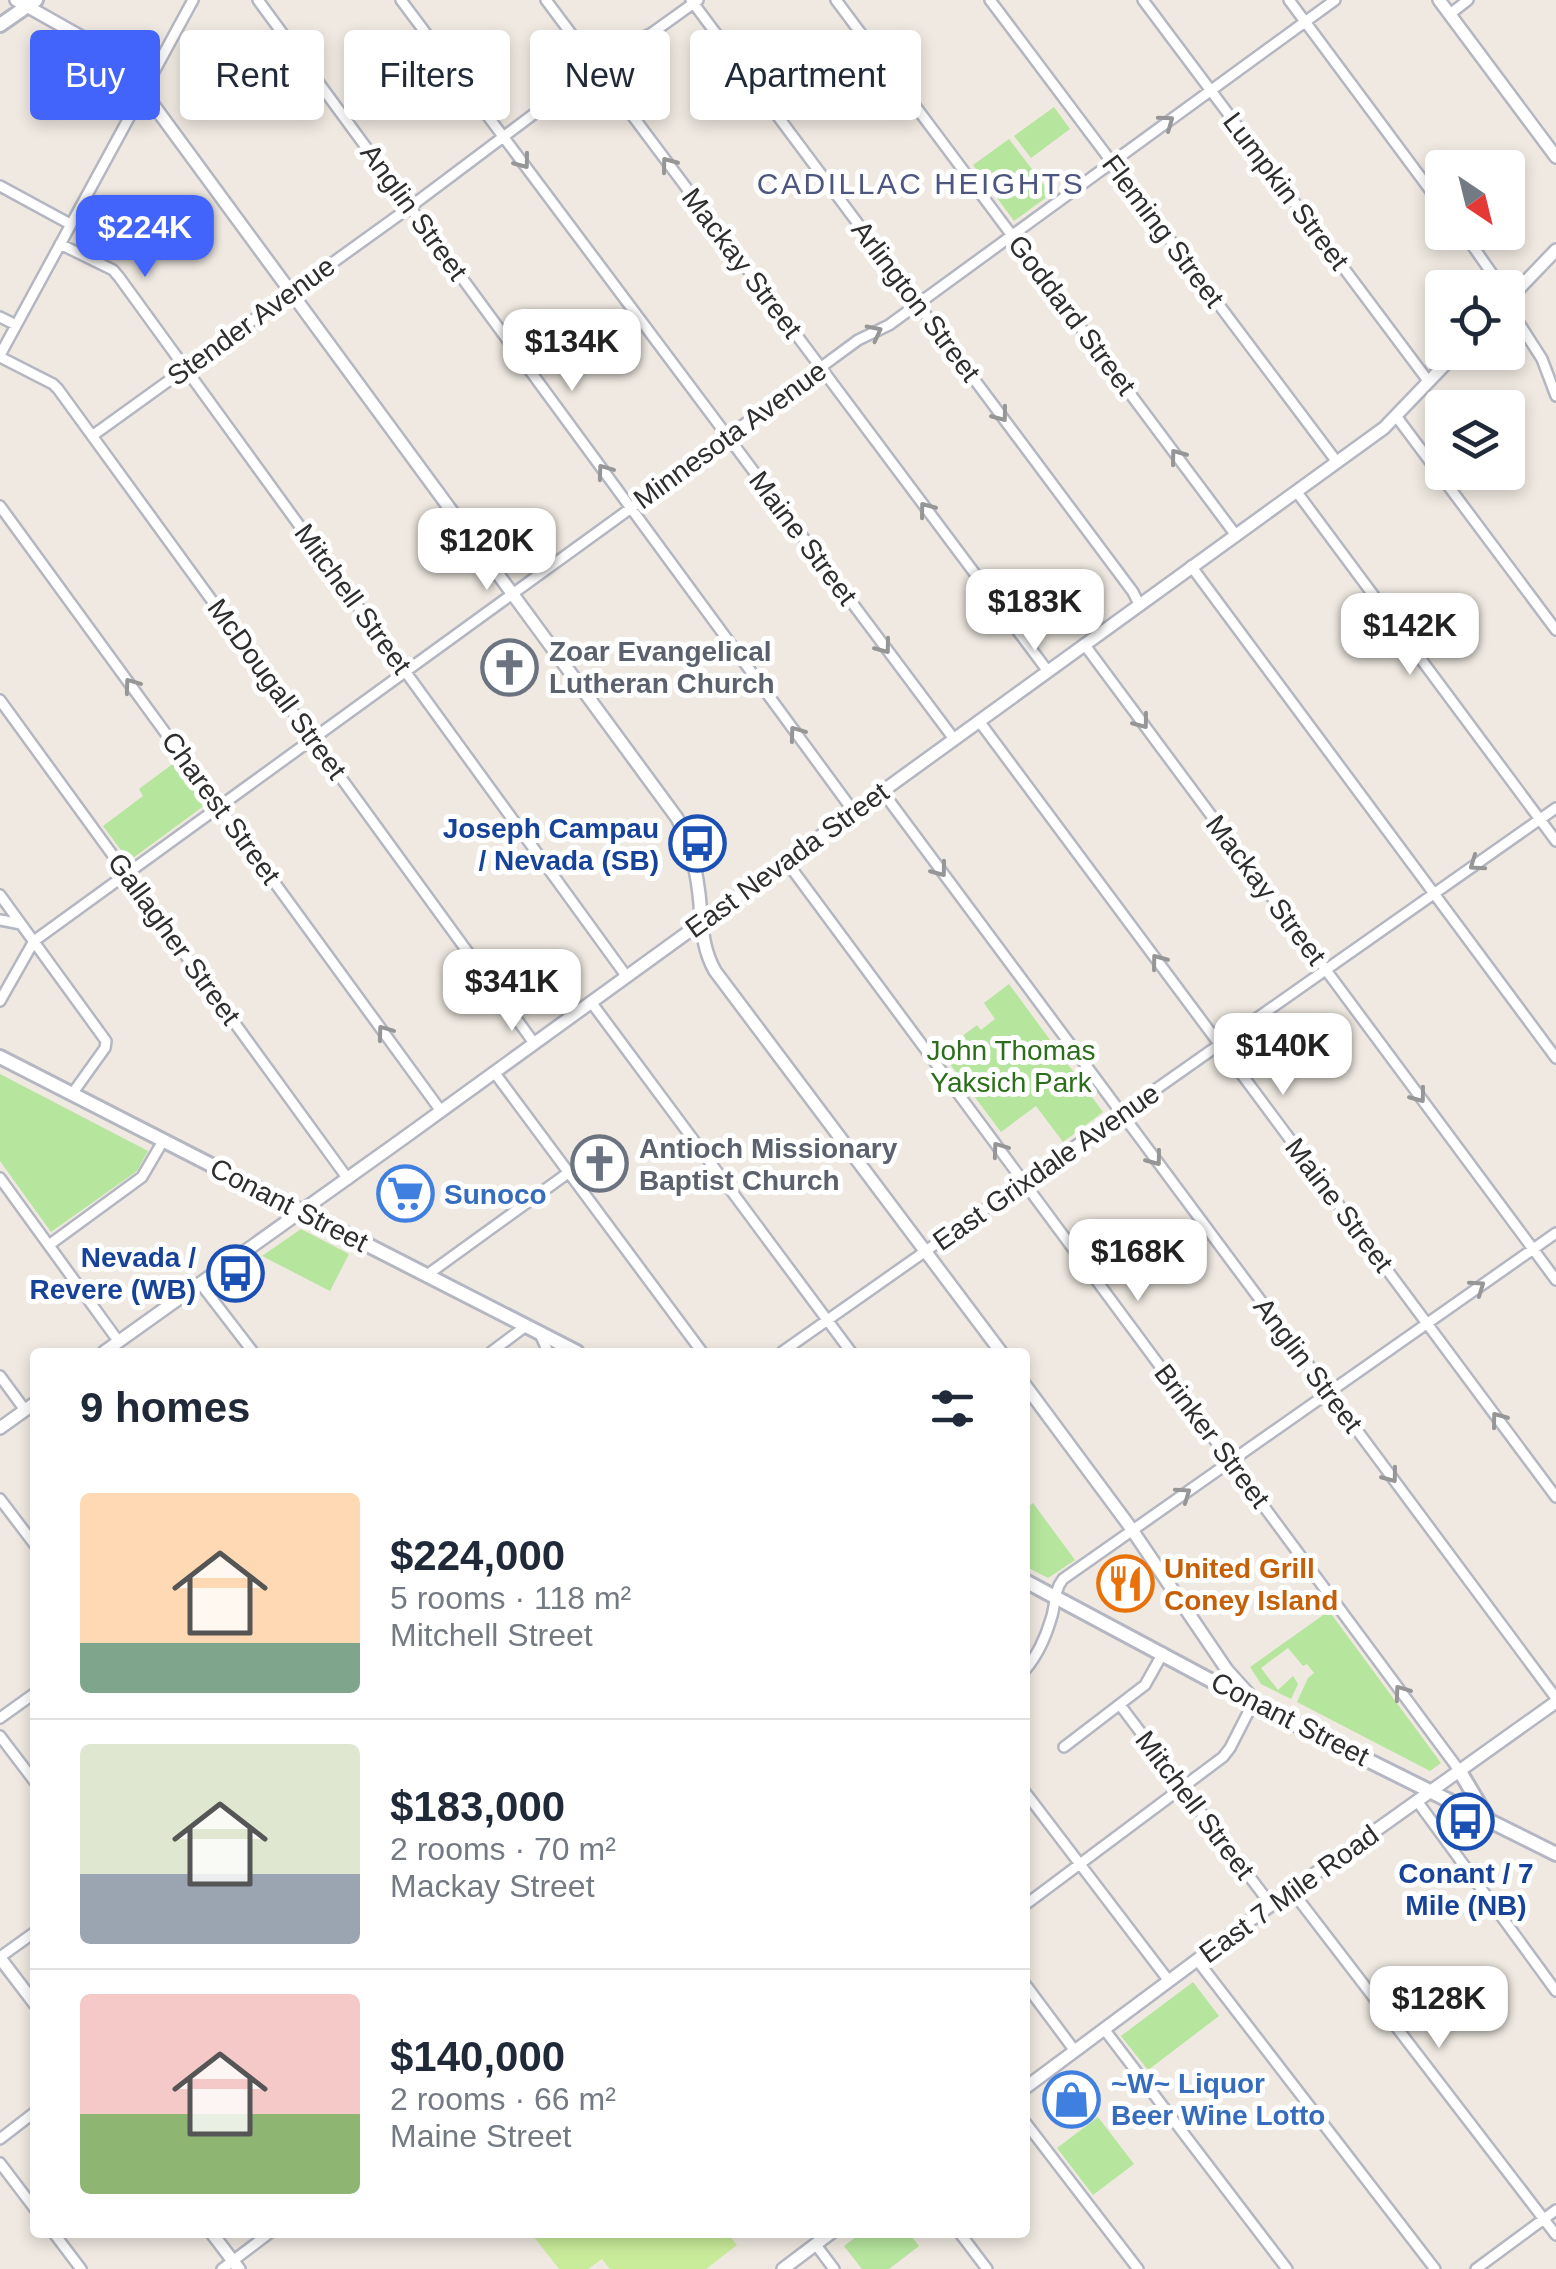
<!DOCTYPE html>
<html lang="en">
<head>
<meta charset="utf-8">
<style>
	:root { --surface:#fff; --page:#f2f2f3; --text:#1f2937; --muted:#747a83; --line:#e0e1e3; --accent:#4264fb }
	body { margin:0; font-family:Arial,sans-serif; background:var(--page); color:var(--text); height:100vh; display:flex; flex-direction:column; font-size:38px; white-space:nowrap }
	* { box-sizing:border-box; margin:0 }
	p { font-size:32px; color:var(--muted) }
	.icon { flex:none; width:55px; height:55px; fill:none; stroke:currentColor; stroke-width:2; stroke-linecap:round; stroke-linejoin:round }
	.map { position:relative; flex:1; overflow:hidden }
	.side { position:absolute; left:30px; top:1348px; width:1000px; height:890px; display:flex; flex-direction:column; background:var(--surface); border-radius:10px; box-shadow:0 5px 15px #0003 }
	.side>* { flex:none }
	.banner { position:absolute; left:30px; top:30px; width:1000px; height:90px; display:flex; gap:20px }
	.needle { width:65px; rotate:145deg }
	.controls { position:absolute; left:1425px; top:150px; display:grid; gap:20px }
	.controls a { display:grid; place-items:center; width:100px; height:100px; border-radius:10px; background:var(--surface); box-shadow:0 5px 15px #0003; font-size:50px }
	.price { position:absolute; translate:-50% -85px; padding:0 22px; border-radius:20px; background:#fff; color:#222; font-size:32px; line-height:65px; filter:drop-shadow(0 2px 5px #0008) }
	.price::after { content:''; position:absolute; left:50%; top:60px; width:30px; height:22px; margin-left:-15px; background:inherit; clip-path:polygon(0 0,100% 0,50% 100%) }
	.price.active { background:var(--accent); color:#fff }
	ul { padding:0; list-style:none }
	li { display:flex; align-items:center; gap:30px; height:250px; padding:0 50px }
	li+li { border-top:2px solid var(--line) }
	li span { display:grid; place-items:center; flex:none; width:280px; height:200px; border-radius:10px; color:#555 }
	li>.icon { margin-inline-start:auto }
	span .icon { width:120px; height:120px; fill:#fffc; stroke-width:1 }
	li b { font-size:42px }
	h2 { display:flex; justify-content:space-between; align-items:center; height:120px; padding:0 50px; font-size:42px }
	.pill { padding:0 35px; border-radius:10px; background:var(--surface); box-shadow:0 5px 15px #0003; font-size:35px; line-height:90px }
	.pill.active { background:var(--accent); color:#fff }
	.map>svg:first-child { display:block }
</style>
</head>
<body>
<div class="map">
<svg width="1556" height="2269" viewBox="0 0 1556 2269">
	<rect width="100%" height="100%" fill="#efe9e1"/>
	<path fill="#b6e59e" d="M 1054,107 L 1070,129 L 1031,158 L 1014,136 Z
		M 1009,139 L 1051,194 L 1014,221 L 973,165 Z
		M 174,763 L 205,805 L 129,861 L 103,826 L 143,796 L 139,789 Z
		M 1009,984 L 1103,1112 L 1063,1142 L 1036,1106 L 1001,1132 L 941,1052 L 977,1025 L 981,1030 L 995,1019 L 984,1003 Z
		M 0,1074 L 148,1151 L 137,1171 L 51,1232 L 0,1161 Z
		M 301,1229 L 349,1254 L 330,1291 L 262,1256 Z
		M 1033,1503 L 1075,1560 L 1048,1578 L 1025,1566 L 1025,1509 Z
		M 1329,1611 L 1441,1763 L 1430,1771 L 1297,1702 L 1308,1678 L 1314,1673 L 1307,1664 L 1303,1666 L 1288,1648 L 1261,1668 L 1278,1690 L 1293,1676 L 1298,1684 L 1291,1699 L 1261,1684 L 1250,1667 Z
		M 1193,1982 L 1219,2016 L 1148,2070 L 1121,2036 Z
		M 1098,2117 L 1134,2164 L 1093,2195 L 1057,2148 Z
		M 908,2232 L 919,2246 L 889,2269 L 862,2269 L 844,2246 L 861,2233 Z"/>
	<path fill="#c9ec9a" d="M 531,2233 L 727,2233 L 737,2245 L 706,2269 L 610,2269 L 602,2259 L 588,2269 L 559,2269 Z"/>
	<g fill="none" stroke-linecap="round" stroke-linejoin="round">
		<defs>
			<path id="minor" d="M 258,0 L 854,812
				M 401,0 L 954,739
				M 546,0 L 1047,670
				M 691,0 L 1133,592 L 1139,604
				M 836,0 L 1235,534
				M 990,0 L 1337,462
				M 1143,0 L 1429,382
				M 1289,0 L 1442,206
				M 1450,14 L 1468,0
				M 0,186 L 70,224
				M 1463,232 L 1502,288
				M 60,244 L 113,270 L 119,277 L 627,977
				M 1508,297 L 1512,312 L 1542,359 L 1556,396
				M 0,317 L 16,325
				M 0,355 L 193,0
				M 0,357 L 53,384 L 58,389 L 534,1043
				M 1396,416 L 1556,630
				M 92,436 L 410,207 L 603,62 L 633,42 L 652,33 L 698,0
				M 1296,491 L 1556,841
				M 0,506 L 441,1111
				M 1191,566 L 1556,1058
				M 1084,644 L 1556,1280
				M 0,700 L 348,1179
				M 979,721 L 1556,1497
				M 882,791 L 1556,1698
				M 786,861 L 1459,1770
				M 0,895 L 106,1041 L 105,1048 L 72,1094
				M 0,920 L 21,924
				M 0,1001 L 34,941 L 631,508 L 820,368 L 858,340 L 889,325 L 1335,0
				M 591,1002 L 851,1352
				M 494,1072 L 702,1352
				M 0,1178 L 119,1342
				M 49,1245 L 142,1177 L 163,1141
				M 427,1275 L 568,1173
				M 200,1283 L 253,1352
				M 540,1334 L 548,1352
				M 491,1352 L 526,1326
				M 782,1352 L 1556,808
				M 0,1376 L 25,1410
				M 0,1499 L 35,1545
				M 1025,1670 C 1037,1656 1046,1636 1051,1619 C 1056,1605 1053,1592 1063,1579 L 1556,1233
				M 1120,1705 L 1271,1905
				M 0,1718 L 35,1693
				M 0,1736 L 35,1782
				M 1064,1747 L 1145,1685 L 1163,1653
				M 1025,1792 L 1169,1981
				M 1417,1801 L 1556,1991
				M 1292,1891 L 1556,2235
				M 1025,1905 L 1223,1757 L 1230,1748 L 1254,1701
				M 0,1957 L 35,1932
				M 1197,1960 L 1435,2269
				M 1025,1984 L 1075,2051
				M 1104,2029 L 1287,2269
				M 1025,2122 L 1138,2269
				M 0,2139 L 35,2112
				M 0,2163 L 35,2209
				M 53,2232 L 81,2269
				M 959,2232 L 987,2269
				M 816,2245 L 834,2269
				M 222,2269 L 271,2232
				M 1476,2269 L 1556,2210"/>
			<path id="tertiary" d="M 16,0 L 101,48 L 127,69 L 677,818 C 689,840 696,869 699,894 C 702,922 701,946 715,971 L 1001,1352
				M 1439,0 L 1556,157
				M 1508,300 L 1556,250
				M 104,1352 L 401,1140 L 1384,428 L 1457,352
				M 1025,1385 L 1128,1524 L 1227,1670 L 1255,1701
				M 0,1428 L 35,1403
				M 0,1958 L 35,2004
				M 1025,2088 L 1271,1905 L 1556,1702
				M 211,2232 L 239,2269
				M 783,2269 L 832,2232"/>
			<path id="secondary" d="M 0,25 L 36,0
				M 0,1057 L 577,1352
				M 1025,1581 L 1253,1703 L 1556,1854
				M 1459,1770 L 1487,1817"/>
		</defs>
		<use href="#minor" stroke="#b4b7c1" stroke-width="14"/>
		<use href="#tertiary" stroke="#b4b7c1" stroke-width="16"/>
		<use href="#secondary" stroke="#b4b7c1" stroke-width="18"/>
		<use href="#minor" stroke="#fff" stroke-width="9"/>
		<use href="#tertiary" stroke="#fff" stroke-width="11"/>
		<use href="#secondary" stroke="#fff" stroke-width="12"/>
	</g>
	<defs><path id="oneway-chevron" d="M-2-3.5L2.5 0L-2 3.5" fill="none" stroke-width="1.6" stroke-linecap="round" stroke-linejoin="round" transform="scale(2.5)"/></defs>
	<g stroke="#969696">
		<use href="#oneway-chevron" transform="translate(1167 122) rotate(-36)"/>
		<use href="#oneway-chevron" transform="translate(523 162) rotate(53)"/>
		<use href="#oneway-chevron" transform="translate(668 164) rotate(-127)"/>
		<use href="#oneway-chevron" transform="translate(875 332) rotate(-27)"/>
		<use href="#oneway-chevron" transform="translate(1001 415) rotate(53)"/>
		<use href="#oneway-chevron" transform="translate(1177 456) rotate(-127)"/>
		<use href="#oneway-chevron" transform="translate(604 471) rotate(-126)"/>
		<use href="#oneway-chevron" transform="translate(926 509) rotate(-127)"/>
		<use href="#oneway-chevron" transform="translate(884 647) rotate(53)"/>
		<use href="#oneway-chevron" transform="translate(131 685) rotate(-126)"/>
		<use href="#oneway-chevron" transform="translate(1142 722) rotate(53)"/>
		<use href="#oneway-chevron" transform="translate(796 733) rotate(-126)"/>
		<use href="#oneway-chevron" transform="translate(1476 864) rotate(145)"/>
		<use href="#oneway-chevron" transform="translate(940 870) rotate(53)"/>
		<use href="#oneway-chevron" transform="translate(1158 961) rotate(-127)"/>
		<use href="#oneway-chevron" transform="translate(384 1032) rotate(-126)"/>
		<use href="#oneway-chevron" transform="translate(1419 1096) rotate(53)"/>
		<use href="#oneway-chevron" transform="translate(999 1149) rotate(-126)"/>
		<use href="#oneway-chevron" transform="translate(1155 1159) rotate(53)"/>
		<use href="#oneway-chevron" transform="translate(1478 1287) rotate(-35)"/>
		<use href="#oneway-chevron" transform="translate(1498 1419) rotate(-127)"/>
		<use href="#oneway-chevron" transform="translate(1391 1476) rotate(53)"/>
		<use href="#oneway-chevron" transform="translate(1184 1494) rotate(-35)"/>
		<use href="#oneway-chevron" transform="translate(1401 1692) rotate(-126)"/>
	</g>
	<defs>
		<symbol id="church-ring" viewBox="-11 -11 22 22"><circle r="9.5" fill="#fff" stroke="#6b7280" stroke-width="1.5"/><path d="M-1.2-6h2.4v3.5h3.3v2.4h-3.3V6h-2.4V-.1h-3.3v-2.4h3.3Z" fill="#6b7280"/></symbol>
		<symbol id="bus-ring" viewBox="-11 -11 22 22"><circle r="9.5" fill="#fff" stroke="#1a4fb4" stroke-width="1.5"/><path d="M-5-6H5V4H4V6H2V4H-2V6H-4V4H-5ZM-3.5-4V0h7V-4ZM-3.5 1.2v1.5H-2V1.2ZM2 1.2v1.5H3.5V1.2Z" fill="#1a4fb4"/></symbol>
		<symbol id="supermarket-ring" viewBox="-11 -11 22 22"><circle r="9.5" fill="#fff" stroke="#3f7fe0" stroke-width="1.5"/><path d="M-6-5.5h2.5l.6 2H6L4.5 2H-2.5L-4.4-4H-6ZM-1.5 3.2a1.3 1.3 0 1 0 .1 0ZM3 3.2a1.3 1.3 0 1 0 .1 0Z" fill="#3f7fe0"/></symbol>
		<symbol id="restaurant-ring" viewBox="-11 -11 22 22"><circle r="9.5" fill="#fff" stroke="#e8710a" stroke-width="1.5"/><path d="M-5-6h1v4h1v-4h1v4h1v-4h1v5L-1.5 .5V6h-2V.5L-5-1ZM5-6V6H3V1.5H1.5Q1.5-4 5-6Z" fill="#e8710a"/></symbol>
		<symbol id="shop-ring" viewBox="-11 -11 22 22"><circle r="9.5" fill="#fff" stroke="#3f7fe0" stroke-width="1.5"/><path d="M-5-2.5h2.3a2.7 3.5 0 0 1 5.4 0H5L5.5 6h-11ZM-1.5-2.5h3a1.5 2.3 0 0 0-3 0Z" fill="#3f7fe0"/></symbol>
	</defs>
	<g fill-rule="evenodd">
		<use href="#church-ring" x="478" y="636" width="63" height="63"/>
		<use href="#bus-ring" x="666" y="812" width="63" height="63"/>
		<use href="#church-ring" x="568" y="1132" width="63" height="63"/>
		<use href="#supermarket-ring" x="374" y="1162" width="63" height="63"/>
		<use href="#bus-ring" x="204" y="1242" width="63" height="63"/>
		<use href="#restaurant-ring" x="1094" y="1552" width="63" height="63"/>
		<use href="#bus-ring" x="1434" y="1790" width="63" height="63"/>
		<use href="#shop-ring" x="1040" y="2068" width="63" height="63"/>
	</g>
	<g text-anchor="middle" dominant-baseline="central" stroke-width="10" stroke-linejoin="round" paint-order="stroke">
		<g font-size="28" fill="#2e2e2e" stroke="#fff">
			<text transform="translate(1286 191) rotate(53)">Lumpkin Street</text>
			<text transform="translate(414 212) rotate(54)">Anglin Street</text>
			<text transform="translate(1163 231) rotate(53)">Fleming Street</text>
			<text transform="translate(742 263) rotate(53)">Mackay Street</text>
			<text transform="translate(916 301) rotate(53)">Arlington Street</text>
			<text transform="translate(1072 315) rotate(53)">Goddard Street</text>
			<text transform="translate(251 321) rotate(-36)">Stender Avenue</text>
			<text transform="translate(730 435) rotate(-36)">Minnesota Avenue</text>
			<text transform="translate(803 538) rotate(53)">Maine Street</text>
			<text transform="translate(353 599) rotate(54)">Mitchell Street</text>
			<text transform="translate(277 689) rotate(54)">McDougall Street</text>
			<text transform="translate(221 808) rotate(54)">Charest Street</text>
			<text transform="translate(787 860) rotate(-36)">East Nevada Street</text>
			<text transform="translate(1266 890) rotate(53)">Mackay Street</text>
			<text transform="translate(174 939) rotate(54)">Gallagher Street</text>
			<text transform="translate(1046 1167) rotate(-35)">East Grixdale Avenue</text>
			<text transform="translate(289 1205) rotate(27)">Conant Street</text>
			<text transform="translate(1339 1205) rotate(53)">Maine Street</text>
			<text transform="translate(1308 1365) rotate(53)">Anglin Street</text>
			<text transform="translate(1212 1436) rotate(53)">Brinker Street</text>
			<text transform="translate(1290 1719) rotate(27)">Conant Street</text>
			<text transform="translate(1195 1805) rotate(53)">Mitchell Street</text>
			<text transform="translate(1289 1894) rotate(-36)">East 7 Mile Road</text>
		</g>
		<g font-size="28" font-weight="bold" fill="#5b616d" stroke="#fff" text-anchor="start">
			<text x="549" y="651">Zoar Evangelical<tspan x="549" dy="32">Lutheran Church</tspan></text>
			<text x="639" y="1148">Antioch Missionary<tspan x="639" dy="32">Baptist Church</tspan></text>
		</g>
		<g font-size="28" font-weight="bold" fill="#164399" stroke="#fff" text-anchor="end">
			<text x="659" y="828">Joseph Campau<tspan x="659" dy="32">/ Nevada (SB)</tspan></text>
			<text x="196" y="1257">Nevada /<tspan x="196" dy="32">Revere (WB)</tspan></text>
			<text x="1466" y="1873" text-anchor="middle">Conant / 7<tspan x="1466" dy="32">Mile (NB)</tspan></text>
		</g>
		<g font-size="28" fill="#2c6e1b" stroke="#fff">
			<text x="1011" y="1050">John Thomas<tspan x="1011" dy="32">Yaksich Park</tspan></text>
		</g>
		<g font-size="28" font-weight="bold" fill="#366cbe" stroke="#fff" text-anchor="start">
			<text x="444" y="1194">Sunoco</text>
			<text x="1111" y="2083">~W~ Liquor<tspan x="1111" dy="32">Beer Wine Lotto</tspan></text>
		</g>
		<g font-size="28" font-weight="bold" fill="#c56008" stroke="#fff" text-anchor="start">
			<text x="1164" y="1568">United Grill<tspan x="1164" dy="32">Coney Island</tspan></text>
		</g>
		<g font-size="30" letter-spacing="2.5" fill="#4d5680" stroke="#fff">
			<text x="921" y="183">CADILLAC HEIGHTS</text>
		</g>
	</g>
</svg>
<div class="controls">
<a><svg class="needle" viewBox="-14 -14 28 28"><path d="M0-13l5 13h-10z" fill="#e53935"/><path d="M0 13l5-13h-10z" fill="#747a83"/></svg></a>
<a><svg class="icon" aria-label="locate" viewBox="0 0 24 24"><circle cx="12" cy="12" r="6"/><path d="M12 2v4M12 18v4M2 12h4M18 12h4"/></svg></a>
<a><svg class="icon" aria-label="layers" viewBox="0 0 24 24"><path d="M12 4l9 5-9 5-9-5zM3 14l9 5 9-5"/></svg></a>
</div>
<b class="price active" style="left:145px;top:280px">$224K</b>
<b class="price" style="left:572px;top:394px">$134K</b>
<b class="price" style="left:487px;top:593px">$120K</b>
<b class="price" style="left:1035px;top:654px">$183K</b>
<b class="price" style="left:1410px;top:678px">$142K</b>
<b class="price" style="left:512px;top:1034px">$341K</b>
<b class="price" style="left:1283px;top:1098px">$140K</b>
<b class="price" style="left:1138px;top:1304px">$168K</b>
<b class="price" style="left:1439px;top:2051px">$128K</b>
<div class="banner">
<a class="pill active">Buy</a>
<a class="pill">Rent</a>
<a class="pill">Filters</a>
<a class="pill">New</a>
<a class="pill">Apartment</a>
</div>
<section class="side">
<h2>9 homes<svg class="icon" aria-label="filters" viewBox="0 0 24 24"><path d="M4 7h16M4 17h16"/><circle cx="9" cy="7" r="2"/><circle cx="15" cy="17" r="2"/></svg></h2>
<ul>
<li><span style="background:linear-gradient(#ffd9b3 75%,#7fa58c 0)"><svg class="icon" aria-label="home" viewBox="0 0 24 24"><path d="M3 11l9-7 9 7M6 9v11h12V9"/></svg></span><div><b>$224,000</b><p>5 rooms · 118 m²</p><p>Mitchell Street</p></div></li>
<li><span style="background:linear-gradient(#dfe7d0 65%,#9aa5b1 0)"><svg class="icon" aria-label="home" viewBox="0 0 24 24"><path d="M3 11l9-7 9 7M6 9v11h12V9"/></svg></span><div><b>$183,000</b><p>2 rooms · 70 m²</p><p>Mackay Street</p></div></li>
<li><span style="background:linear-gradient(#f6c9c9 60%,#8fb573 0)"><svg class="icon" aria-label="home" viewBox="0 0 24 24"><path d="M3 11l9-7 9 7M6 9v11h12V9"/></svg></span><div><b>$140,000</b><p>2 rooms · 66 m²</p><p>Maine Street</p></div></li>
</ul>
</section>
</div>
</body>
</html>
